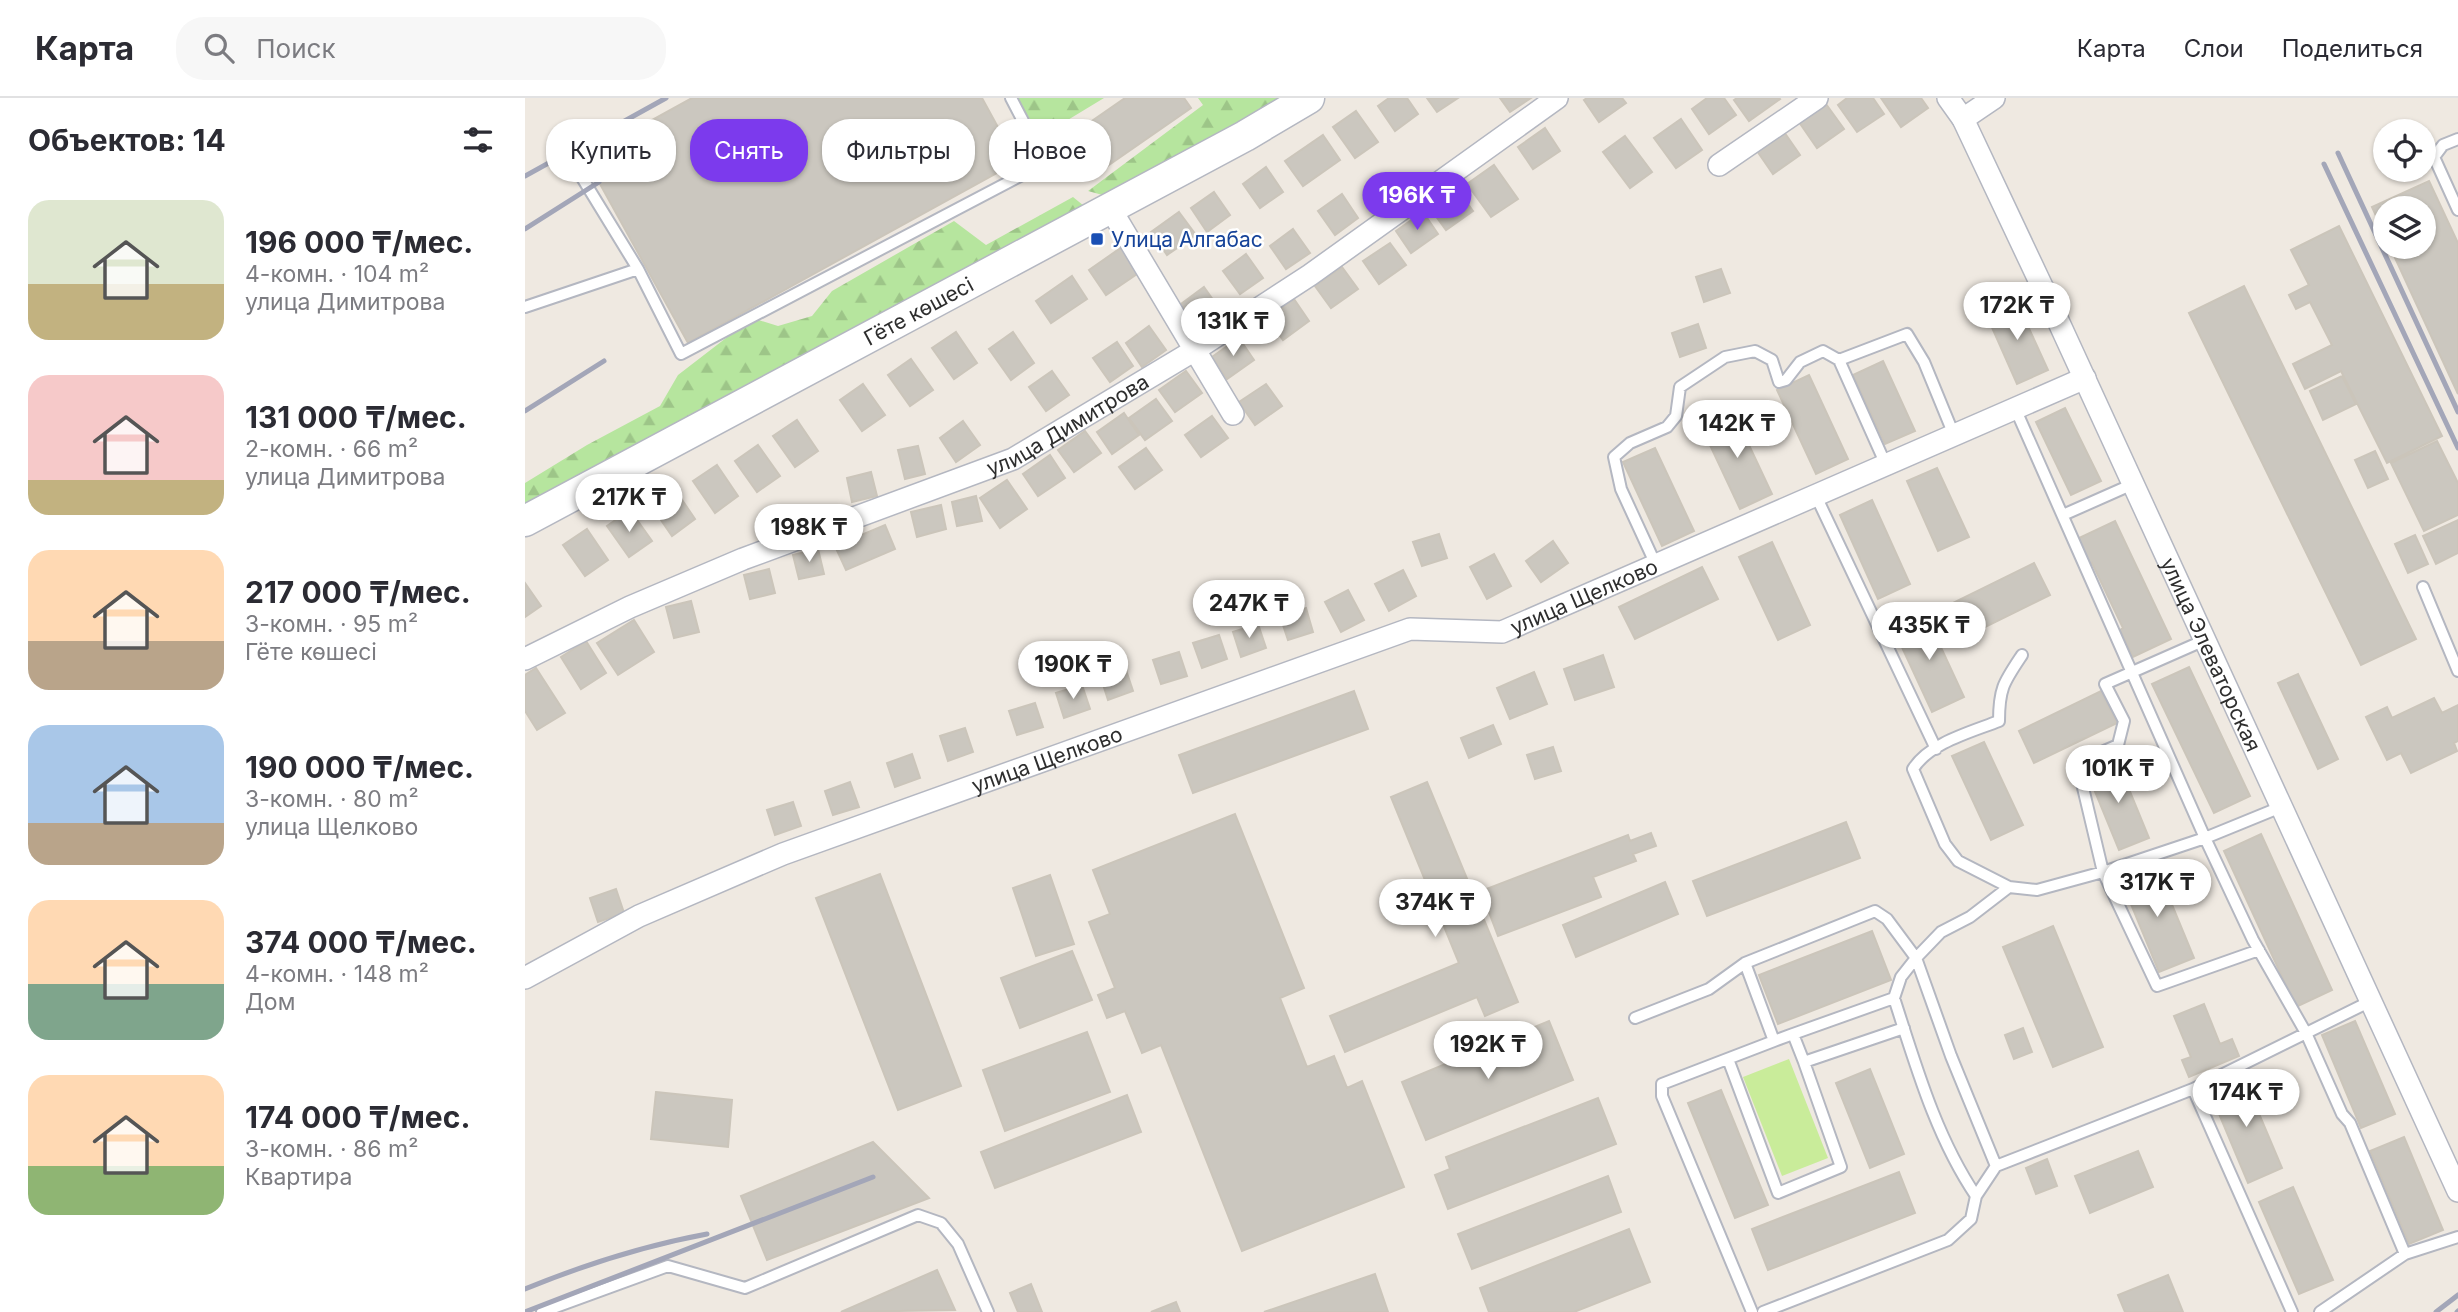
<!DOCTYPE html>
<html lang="ru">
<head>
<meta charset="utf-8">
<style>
	:root { --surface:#fff; --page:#f7f7f7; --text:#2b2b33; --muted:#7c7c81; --line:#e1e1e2; --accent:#7c3aed }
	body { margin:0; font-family:Inter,sans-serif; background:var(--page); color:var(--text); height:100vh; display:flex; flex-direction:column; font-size:26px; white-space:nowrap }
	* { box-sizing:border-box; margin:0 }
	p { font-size:23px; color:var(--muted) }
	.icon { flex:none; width:38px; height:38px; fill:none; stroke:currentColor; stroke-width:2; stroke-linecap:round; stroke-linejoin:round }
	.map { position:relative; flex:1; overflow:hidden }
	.side { display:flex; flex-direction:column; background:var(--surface); width:525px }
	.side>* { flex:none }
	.banner { position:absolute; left:21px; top:21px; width:665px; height:63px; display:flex; gap:14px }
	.controls { position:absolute; left:1848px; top:21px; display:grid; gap:14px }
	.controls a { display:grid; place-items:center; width:63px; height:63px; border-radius:50%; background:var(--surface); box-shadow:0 2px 5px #0004; font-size:35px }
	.price { position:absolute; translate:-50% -60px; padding:0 16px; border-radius:24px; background:#fff; color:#222; font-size:23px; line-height:46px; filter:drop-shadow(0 2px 4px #0008) }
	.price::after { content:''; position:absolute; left:50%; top:42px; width:21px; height:16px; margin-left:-10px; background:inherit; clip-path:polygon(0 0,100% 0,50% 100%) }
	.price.selected { background:var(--accent); color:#fff }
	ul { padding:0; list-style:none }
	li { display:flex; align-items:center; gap:21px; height:175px; padding:0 28px }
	li span { display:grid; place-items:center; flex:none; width:196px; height:140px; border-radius:21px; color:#555 }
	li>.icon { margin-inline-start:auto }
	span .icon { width:84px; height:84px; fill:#fffc; stroke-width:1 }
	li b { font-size:30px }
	h2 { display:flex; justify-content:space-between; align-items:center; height:84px; padding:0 28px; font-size:30px }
	.pill { padding:0 24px; border-radius:28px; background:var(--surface); box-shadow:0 2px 5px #0004; font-size:24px; line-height:63px }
	.pill.selected { background:var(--accent); color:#fff }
	header { display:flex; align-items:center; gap:42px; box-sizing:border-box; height:98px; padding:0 35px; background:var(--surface); border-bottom:2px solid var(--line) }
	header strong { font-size:33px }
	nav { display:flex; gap:38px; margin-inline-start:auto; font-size:24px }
	.search { width:490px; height:63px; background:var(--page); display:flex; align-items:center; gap:18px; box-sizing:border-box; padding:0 24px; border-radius:28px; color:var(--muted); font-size:26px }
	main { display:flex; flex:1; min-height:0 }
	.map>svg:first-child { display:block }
</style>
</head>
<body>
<header>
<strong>Карта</strong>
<div class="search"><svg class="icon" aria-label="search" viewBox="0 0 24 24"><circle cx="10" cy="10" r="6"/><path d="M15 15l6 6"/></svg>Поиск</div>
<nav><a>Карта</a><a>Слои</a><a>Поделиться</a></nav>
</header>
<main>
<section class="side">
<h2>Объектов: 14<svg class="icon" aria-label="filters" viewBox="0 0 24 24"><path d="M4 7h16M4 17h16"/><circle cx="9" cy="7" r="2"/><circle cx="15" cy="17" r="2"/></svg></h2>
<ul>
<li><span style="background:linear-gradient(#dfe7d0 60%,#c2b280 0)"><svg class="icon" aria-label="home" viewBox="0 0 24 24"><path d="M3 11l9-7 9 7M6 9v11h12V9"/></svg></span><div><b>196 000 ₸/мес.</b><p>4-комн. · 104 m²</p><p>улица Димитрова</p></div></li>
<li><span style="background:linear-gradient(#f6c9c9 75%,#c2b280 0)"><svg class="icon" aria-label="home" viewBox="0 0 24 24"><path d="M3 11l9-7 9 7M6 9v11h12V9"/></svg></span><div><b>131 000 ₸/мес.</b><p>2-комн. · 66 m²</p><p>улица Димитрова</p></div></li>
<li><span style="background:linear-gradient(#ffd9b3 65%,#b9a48a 0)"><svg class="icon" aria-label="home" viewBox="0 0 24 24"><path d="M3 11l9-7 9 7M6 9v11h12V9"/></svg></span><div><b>217 000 ₸/мес.</b><p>3-комн. · 95 m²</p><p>Гёте көшесі</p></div></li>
<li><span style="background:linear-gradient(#a9c7e8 70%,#b9a48a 0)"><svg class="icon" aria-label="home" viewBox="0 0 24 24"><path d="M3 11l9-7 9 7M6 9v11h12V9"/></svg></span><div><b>190 000 ₸/мес.</b><p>3-комн. · 80 m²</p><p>улица Щелково</p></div></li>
<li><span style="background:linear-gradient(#ffd9b3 60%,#7fa58c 0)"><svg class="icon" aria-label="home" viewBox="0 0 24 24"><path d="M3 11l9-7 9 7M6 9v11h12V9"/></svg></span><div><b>374 000 ₸/мес.</b><p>4-комн. · 148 m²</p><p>Дом</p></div></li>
<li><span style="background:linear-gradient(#ffd9b3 65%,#8fb573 0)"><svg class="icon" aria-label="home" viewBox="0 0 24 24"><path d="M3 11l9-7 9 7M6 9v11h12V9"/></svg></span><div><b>174 000 ₸/мес.</b><p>3-комн. · 86 m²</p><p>Квартира</p></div></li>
</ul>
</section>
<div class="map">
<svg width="1933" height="1214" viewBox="0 0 1933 1214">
	<defs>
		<pattern id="forest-firs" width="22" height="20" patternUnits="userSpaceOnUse" patternTransform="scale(1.75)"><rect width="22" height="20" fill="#b6e59e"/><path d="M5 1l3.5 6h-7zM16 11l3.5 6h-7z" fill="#9dc588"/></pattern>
	</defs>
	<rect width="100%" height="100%" fill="#efe9e1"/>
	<path fill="url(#forest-firs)" d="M 488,0 L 579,0 L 518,37 Z
		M 673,0 L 765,0 L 592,101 L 563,93 L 678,7 Z
		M 548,99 L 564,112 L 448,166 L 0,409 L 0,385 L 62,347 L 135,308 L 153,277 L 227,220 L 253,228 L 287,218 L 307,193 L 429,123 L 461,147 Z"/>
	<path fill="#c9ec9a" d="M 1264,961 L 1303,1060 L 1257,1078 L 1218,979 Z"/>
	<path fill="#cbc7bf" stroke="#cbc5ba" stroke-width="2" d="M 167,0 L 457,0 L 492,64 L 163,245 L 60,59 Z
		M 600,0 L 659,0 L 666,10 L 565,80 L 538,43 Z
		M 864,0 L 882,0 L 893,16 L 870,33 L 853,8 Z
		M 902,0 L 933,0 L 912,14 Z
		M 975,0 L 1006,0 L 985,14 Z
		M 1062,0 L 1097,0 L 1101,5 L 1074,24 L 1059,2 Z
		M 1182,0 L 1199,0 L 1211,17 L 1184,36 L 1167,11 Z
		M 1212,0 L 1254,0 L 1255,1 L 1224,23 L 1209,2 Z
		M 1322,0 L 1348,0 L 1359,16 L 1332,34 L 1313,7 Z
		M 1356,0 L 1396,0 L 1403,10 L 1376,29 Z
		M 1301,6 L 1319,31 L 1292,50 L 1274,24 Z
		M 831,13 L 853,44 L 830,60 L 808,29 Z
		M 1156,21 L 1177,52 L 1151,70 L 1129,40 Z
		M 1020,30 L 1035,53 L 1008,71 L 993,49 Z
		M 1257,31 L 1275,57 L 1248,76 L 1230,50 Z
		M 798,37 L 815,62 L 778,88 L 760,63 Z
		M 1100,38 L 1127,74 L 1105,90 L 1078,54 Z
		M 969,67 L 993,101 L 966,119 L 942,86 Z
		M 741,69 L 758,94 L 735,110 L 718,86 Z
		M 1904,83 L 1933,145 L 1933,296 L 1865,149 L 1899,149 L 1899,110 L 1860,110 L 1860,138 L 1847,109 Z
		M 932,91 L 948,113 L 921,132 L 905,110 Z
		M 689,94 L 705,117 L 682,134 L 666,110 Z
		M 817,96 L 833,120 L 810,137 L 793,113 Z
		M 654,114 L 671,137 L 642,157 L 626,134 Z
		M 898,114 L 913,136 L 886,155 L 871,133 Z
		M 1814,128 L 1917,338 L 1862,365 L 1816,273 L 1780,291 L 1768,266 L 1807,247 L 1785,204 L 1771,211 L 1764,197 L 1784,187 L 1766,152 Z
		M 768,131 L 785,155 L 761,171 L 745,148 Z
		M 865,145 L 881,167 L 854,186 L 838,163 Z
		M 597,149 L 615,174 L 581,197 L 564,172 Z
		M 721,156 L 738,180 L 715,196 L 698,173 Z
		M 817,169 L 833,191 L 806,210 L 790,188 Z
		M 1196,171 L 1205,195 L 1179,204 L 1171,179 Z
		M 547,178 L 562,201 L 526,225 L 511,203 Z
		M 1719,188 L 1891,541 L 1836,567 L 1664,215 Z
		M 679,189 L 696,213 L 673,230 L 656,206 Z
		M 769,201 L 784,223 L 758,242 L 742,220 Z
		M 1491,202 L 1523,272 L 1492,286 L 1461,216 Z
		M 1173,226 L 1181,250 L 1155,259 L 1147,235 Z
		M 624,228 L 641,252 L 617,269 L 601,245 Z
		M 431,234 L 452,265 L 429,281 L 407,250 Z
		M 488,234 L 509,265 L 486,282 L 464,251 Z
		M 714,240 L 729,262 L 702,281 L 687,259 Z
		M 592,244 L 608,268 L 585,284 L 568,260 Z
		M 386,261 L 408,292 L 385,308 L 363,277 Z
		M 1358,263 L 1390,333 L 1360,346 L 1328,277 Z
		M 527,273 L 544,297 L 521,313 L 504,289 Z
		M 661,273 L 677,295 L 650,314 L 634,292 Z
		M 1284,277 L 1323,361 L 1291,376 L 1252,292 Z
		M 1817,278 L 1831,306 L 1798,322 L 1785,293 Z
		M 338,286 L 360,317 L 337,333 L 315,302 Z
		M 741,286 L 757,308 L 730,327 L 714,304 Z
		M 631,301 L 647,323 L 620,342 L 604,320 Z
		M 1540,310 L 1576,383 L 1546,397 L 1511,324 Z
		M 1208,313 L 1247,396 L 1215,411 L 1176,328 Z
		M 599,315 L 614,337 L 587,356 L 572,334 Z
		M 687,318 L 703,340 L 676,359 L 660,337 Z
		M 272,322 L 293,353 L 270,369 L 248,338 Z
		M 438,323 L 455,347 L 431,364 L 415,340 Z
		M 560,333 L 576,355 L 549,374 L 533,352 Z
		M 1912,343 L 1933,385 L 1933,417 L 1899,433 L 1866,365 Z
		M 233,347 L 255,378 L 232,394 L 210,363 Z
		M 393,348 L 400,376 L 380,381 L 373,352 Z
		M 621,350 L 637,372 L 610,391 L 594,369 Z
		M 1130,350 L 1169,433 L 1137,448 L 1098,364 Z
		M 1850,353 L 1863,381 L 1843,390 L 1830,362 Z
		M 525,357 L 540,380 L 513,398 L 498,376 Z
		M 192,367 L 213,398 L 190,415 L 168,383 Z
		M 1412,370 L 1444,439 L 1413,453 L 1382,383 Z
		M 346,374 L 352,398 L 327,404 L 322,380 Z
		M 482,382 L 502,411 L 475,430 L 455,400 Z
		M 149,390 L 170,421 L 147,438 L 125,406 Z
		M 451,398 L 457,423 L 432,428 L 427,404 Z
		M 1347,402 L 1385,486 L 1353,501 L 1315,417 Z
		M 416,407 L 421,431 L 392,439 L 386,414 Z
		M 105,412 L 127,443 L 104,459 L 82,428 Z
		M 1933,422 L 1933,455 L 1911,466 L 1898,438 Z
		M 1590,423 L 1646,541 L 1608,559 L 1595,532 L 1598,530 L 1567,465 L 1564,467 L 1552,441 Z
		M 360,427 L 370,451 L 321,472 L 310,448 Z
		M 62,431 L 83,462 L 60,478 L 38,447 Z
		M 914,436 L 922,460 L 897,468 L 888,444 Z
		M 1890,437 L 1903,466 L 1883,475 L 1870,446 Z
		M 1028,443 L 1043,465 L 1016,484 L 1001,463 Z
		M 1247,444 L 1285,527 L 1253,542 L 1214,459 Z
		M 293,451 L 299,476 L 274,481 L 268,457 Z
		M 969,456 L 986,488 L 962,501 L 945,469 Z
		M 1509,465 L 1525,497 L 1442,538 L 1426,506 Z
		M 1177,469 L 1193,501 L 1110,541 L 1094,509 Z
		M 244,471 L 250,495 L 225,501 L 219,477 Z
		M 878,472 L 891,498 L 864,513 L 850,486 Z
		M 0,485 L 16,508 L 0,519 Z
		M 823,492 L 839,522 L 816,534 L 800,504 Z
		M 166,503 L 174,534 L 149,540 L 141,509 Z
		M 781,510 L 788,534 L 763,542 L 755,518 Z
		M 1400,515 L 1439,599 L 1407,614 L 1368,530 Z
		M 109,522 L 129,554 L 93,577 L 72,545 Z
		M 733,526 L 741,550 L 716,559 L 708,534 Z
		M 694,537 L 702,561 L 677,570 L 668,545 Z
		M 61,543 L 81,575 L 56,591 L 36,559 Z
		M 654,554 L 662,578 L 636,586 L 628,562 Z
		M 1078,557 L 1089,589 L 1050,602 L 1039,571 Z
		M 600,569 L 608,593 L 583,602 L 575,577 Z
		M 1664,569 L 1725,698 L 1689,715 L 1627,586 Z
		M 11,570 L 40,615 L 12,632 L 0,613 L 0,577 Z
		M 1009,574 L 1022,606 L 985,621 L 972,590 Z
		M 1773,576 L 1813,661 L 1793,671 L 1753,585 Z
		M 557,587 L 565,611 L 539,620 L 531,595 Z
		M 829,593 L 843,631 L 668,695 L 654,657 Z
		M 1576,593 L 1592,625 L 1509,665 L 1494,633 Z
		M 1909,600 L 1917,615 L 1933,607 L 1933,643 L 1929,645 L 1932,653 L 1886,675 L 1876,655 L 1862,662 L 1841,619 L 1862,609 L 1867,620 Z
		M 510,605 L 518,629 L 492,637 L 484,613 Z
		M 968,627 L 976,646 L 944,660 L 936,640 Z
		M 440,630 L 448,654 L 423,663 L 415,638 Z
		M 1459,644 L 1498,727 L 1466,742 L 1427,658 Z
		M 1028,649 L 1036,673 L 1010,681 L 1002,657 Z
		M 387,656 L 395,680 L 370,689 L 362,665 Z
		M 1592,662 L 1624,740 L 1594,752 L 1562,674 Z
		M 325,684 L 334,709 L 308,717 L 300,693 Z
		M 902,684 L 993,904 L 960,918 L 952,899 L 820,954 L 805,918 L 934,865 L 866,699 Z
		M 268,704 L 276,728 L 250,737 L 242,712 Z
		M 710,716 L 779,890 L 755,900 L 782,969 L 809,958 L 822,990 L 837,983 L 879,1089 L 717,1153 L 636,947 L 617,955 L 600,913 L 582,920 L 573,897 L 590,890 L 564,824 L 585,816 L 568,772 Z
		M 1321,724 L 1335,760 L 1182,818 L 1168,783 Z
		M 1126,735 L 1131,748 L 1108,756 L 1111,763 L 1068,779 L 1076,799 L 973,838 L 956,793 L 1103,737 L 1105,743 Z
		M 1736,736 L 1807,892 L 1771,909 L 1699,753 Z
		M 1631,768 L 1669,860 L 1634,874 L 1596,782 Z
		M 355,776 L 436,988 L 373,1012 L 291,800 Z
		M 525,777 L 549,846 L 511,858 L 488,790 Z
		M 1140,784 L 1153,816 L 1051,859 L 1038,827 Z
		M 91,791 L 99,815 L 73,824 L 65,800 Z
		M 1528,828 L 1578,949 L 1528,969 L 1478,849 Z
		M 1347,833 L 1366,882 L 1253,926 L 1234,877 Z
		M 547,853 L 567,902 L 495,930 L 476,880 Z
		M 1679,906 L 1695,946 L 1707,941 L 1714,958 L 1664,979 L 1657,962 L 1666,959 L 1649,918 Z
		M 1024,923 L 1048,982 L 901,1042 L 877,984 Z
		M 1830,923 L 1870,1016 L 1836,1030 L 1797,937 Z
		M 1498,930 L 1507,954 L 1489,961 L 1480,937 Z
		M 562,934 L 585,994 L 480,1033 L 458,972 Z
		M 1345,971 L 1379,1056 L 1345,1070 L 1311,985 Z
		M 1718,978 L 1757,1070 L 1723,1085 L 1684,992 Z
		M 1196,992 L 1243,1107 L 1210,1120 L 1163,1005 Z
		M 131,994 L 207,1002 L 203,1049 L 126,1041 Z
		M 602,997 L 616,1034 L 470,1090 L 456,1054 Z
		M 1073,1000 L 1091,1046 L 923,1111 L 910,1077 L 925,1071 L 921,1059 Z
		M 1879,1039 L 1918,1132 L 1884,1146 L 1845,1053 Z
		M 348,1044 L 404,1100 L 242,1162 L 216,1098 Z
		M 1613,1053 L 1628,1089 L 1565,1115 L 1550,1078 Z
		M 1522,1061 L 1532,1088 L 1511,1096 L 1501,1070 Z
		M 1374,1074 L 1390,1115 L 1243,1172 L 1227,1131 Z
		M 1083,1078 L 1096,1114 L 947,1171 L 933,1136 Z
		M 1768,1089 L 1808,1182 L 1774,1196 L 1734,1104 Z
		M 1104,1131 L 1125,1184 L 1049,1214 L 964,1214 L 955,1190 Z
		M 412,1172 L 430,1212 L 316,1214 Z
		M 850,1176 L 863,1214 L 739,1214 Z
		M 1643,1177 L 1658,1214 L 1600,1214 L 1593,1197 Z
		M 506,1186 L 517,1214 L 493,1214 L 485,1195 Z
		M 651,1204 L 655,1214 L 626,1214 Z"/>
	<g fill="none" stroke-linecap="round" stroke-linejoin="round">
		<defs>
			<path id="lane" d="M 1933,41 L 1918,47 L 1909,59 L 1933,112
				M 113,171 L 156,256 L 520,65 L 486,0
				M 0,209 L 113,171 L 56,78
				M 1490,310 L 1680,740 L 1728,842 L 1781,935 L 1817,1016 L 1825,1025 L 1880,1156
				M 1361,367 L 1314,262 L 1382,236 L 1399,264 L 1429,337
				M 1291,398 L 1411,651
				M 1538,417 L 1608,386
				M 1131,467 L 1096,391 L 1089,359 L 1105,345 L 1142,329 L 1151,318 L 1155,289 L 1200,259 L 1230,253 L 1247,262 L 1254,284 L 1261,282 L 1275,264 L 1298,253 L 1314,262
				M 1898,489 L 1933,573
				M 1680,542 L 1580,586 L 1599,623 L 1593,647 L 1570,657 L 1555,677 L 1578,774 L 1632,888 L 1734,852
				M 1497,557 C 1479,584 1474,590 1474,623 C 1446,634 1404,645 1388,671 L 1420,746 L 1433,763 L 1484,789 L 1512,792 L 1578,774 L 1680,740 L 1756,709
				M 1391,860 L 1426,958 L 1471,1068 L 1668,991
				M 1220,865 L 1249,943 L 1268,936 L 1279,964
				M 1369,900 L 1376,879 L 1391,860
				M 1110,920 L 1184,891 L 1220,865 L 1350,813 L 1362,821 L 1391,860 L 1416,834 L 1445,819 L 1484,789
				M 1203,961 L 1253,1095 L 1316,1069 L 1279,964 L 1379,930
				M 1451,1098 L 1471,1068
				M 17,1214 L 143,1168 L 220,1190 L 393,1117 L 416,1125 L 433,1146 L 463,1214
				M 1227,1214 L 1137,998 L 1137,986 L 1249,943
				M 1238,1214 L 1423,1142 L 1446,1121 L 1451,1098 C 1411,1039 1391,968 1369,900 L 1268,936
				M 1767,1214 L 1668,991 L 1846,903
				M 1795,1214 L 1880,1156 L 1933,1139"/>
			<g id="street">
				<path id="s1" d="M 1423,0 L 1438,21 L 1530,216 L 1933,1093"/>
				<path d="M 1438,21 L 1469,0"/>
				<path d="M 1194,67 L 1292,0"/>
				<path d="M 585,110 L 708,316"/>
				<path id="s2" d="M 0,561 L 105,509 L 218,461 L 488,361 L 670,252 L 785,177 L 1032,0"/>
				<path id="s3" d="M 0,880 L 114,818 L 258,756 L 885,531 L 977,534 L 1560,280"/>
			</g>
			<g id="secondary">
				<path id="s4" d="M 0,423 L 720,38 L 784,0"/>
			</g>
		</defs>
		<use href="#lane" stroke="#b4b7c1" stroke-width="14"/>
		<use href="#street" stroke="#b4b7c1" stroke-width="24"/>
		<use href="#secondary" stroke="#b4b7c1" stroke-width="33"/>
		<use href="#lane" stroke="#fff" stroke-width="10"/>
		<use href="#street" stroke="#fff" stroke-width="21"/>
		<use href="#secondary" stroke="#fff" stroke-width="30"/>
		<path stroke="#a3a6b8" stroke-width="5" d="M 1813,55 L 1933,314
			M 1799,66 L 1933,350
			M 0,78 L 141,0
			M 0,131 L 74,84
			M 0,313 L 79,263
			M 0,1191 C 61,1166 117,1148 182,1136
			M 0,1214 L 348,1079
			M 1911,1214 L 1933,1197
			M 1932,1214 L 1933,1213"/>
	</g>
	<rect fill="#1a4fb4" stroke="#fff" stroke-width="2.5" x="565" y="134" width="14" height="14" rx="3.5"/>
	<g text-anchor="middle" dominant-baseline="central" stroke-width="5" stroke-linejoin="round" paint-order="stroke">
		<g font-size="21" fill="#164399" stroke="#fff" text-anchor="start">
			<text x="586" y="141">Улица Алгабас</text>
		</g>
		<g font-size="21" fill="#2e2e2e" stroke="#fff">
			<text stroke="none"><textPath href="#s4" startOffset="446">Гёте көшесі</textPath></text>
			<text stroke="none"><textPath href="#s2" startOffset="592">улица Димитрова</textPath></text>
			<text stroke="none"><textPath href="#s3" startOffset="1134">улица Щелково</textPath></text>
			<text stroke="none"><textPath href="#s1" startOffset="616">улица Элеваторская</textPath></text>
			<text stroke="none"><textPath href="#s3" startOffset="567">улица Щелково</textPath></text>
		</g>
	</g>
</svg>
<div class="controls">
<a><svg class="icon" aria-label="locate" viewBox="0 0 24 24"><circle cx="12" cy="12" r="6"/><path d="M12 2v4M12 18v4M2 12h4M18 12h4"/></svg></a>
<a><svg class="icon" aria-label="layers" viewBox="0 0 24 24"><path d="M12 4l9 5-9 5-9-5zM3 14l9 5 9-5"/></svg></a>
</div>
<b class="price selected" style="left:892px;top:134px">196K ₸</b>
<b class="price" style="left:1492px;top:244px">172K ₸</b>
<b class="price" style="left:708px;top:260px">131K ₸</b>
<b class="price" style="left:1212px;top:362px">142K ₸</b>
<b class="price" style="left:104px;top:436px">217K ₸</b>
<b class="price" style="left:284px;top:466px">198K ₸</b>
<b class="price" style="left:724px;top:542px">247K ₸</b>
<b class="price" style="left:1404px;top:564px">435K ₸</b>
<b class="price" style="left:548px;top:603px">190K ₸</b>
<b class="price" style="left:1593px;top:707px">101K ₸</b>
<b class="price" style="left:1632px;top:821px">317K ₸</b>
<b class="price" style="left:910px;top:841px">374K ₸</b>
<b class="price" style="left:963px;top:983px">192K ₸</b>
<b class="price" style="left:1721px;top:1031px">174K ₸</b>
<div class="banner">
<a class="pill">Купить</a>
<a class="pill selected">Снять</a>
<a class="pill">Фильтры</a>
<a class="pill">Новое</a>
</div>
</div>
</main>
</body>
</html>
